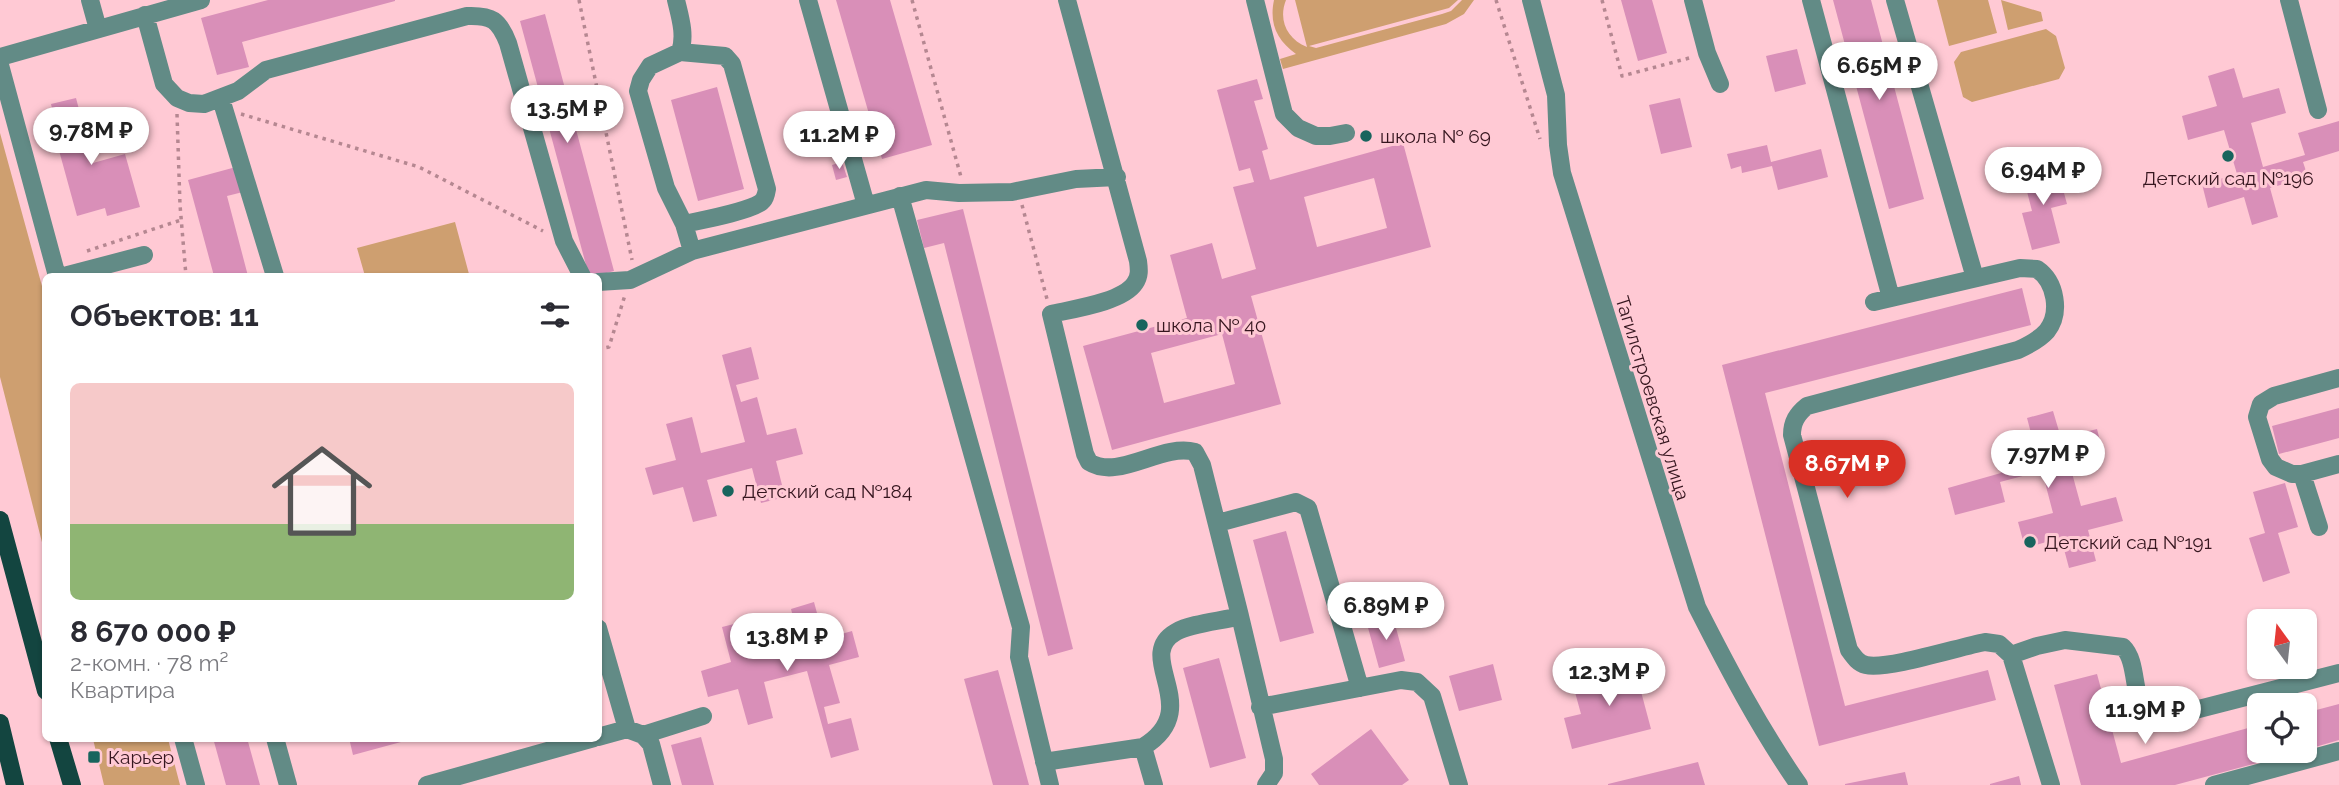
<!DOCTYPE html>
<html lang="ru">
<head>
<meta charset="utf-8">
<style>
	:root { --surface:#fff; --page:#f7f7f7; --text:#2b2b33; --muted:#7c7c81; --line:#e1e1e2; --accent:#d93025 }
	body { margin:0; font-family:Raleway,sans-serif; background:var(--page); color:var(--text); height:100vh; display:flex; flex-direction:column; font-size:26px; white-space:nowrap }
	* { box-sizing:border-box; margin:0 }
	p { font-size:23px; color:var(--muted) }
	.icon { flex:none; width:38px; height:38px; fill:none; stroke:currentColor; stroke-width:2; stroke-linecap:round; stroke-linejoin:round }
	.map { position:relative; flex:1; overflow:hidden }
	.panel { position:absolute; left:42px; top:273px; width:560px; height:469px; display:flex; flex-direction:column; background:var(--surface); border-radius:10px; box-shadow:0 2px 5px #0004 }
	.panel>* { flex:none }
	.needle { width:46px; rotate:345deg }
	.buttons { position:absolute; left:2247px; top:609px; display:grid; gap:14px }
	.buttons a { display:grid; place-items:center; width:70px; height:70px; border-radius:10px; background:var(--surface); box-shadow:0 2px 5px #0004; font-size:35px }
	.price { position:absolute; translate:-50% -60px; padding:0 16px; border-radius:24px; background:#fff; color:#222; font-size:23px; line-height:46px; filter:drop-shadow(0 2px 4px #0008) }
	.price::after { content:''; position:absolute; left:50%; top:42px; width:21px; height:16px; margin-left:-10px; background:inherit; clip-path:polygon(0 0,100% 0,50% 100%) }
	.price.active { background:var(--accent); color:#fff }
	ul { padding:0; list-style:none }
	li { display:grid; align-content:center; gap:14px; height:371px; padding:0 28px }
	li+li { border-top:2px solid var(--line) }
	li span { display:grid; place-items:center; height:217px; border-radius:10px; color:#555 }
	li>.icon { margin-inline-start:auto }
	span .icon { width:126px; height:126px; fill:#fffc; stroke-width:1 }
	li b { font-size:30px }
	h2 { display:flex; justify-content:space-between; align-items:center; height:84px; padding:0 28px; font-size:30px }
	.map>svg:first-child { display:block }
</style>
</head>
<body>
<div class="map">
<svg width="2339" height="785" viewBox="0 0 2339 785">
	<rect width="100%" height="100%" fill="#ffc9d4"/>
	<path fill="#ce9f70" d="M 1274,0 L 1286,0 C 1278,20 1287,39 1307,47 L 1295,0 L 1458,0 L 1449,8 L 1309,46 L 1316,48 L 1442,14 L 1451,11 L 1462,0 L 1474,0 L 1464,14 L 1446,24 L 1283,69 L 1280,59 L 1296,54 C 1277,40 1269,24 1274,0 Z
		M 1937,0 L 1988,0 L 1997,33 L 1949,46 Z
		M 2001,0 L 2041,12 L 2043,21 L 2008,30 Z
		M 2046,29 L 2056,36 L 2065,68 L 2059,79 L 1972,102 L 1963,97 L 1954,62 L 1961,52 Z
		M 0,133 L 45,297 L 45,554 L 0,377 Z
		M 455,222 L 469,274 L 460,276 L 365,276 L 357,248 Z
		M 93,739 L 168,739 L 180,785 L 104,785 Z"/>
	<path fill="#d98fb8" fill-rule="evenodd" d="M 268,0 L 395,0 L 395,1 L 242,42 L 249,67 L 217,75 L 201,18 Z
		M 836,0 L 890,0 L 932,145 L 882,159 Z
		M 1621,0 L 1652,0 L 1667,53 L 1638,61 Z
		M 1833,0 L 1871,0 L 1924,199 L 1889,209 Z
		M 545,14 L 614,271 L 595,276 L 589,276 L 520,21 Z
		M 1797,49 L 1806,84 L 1775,92 L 1766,56 Z
		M 2234,68 L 2243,98 L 2279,88 L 2286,113 L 2251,123 L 2263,167 L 2305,155 L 2298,133 L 2339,121 L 2339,151 L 2303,162 L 2308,177 L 2270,188 L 2278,217 L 2252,225 L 2244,197 L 2208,208 L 2202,184 L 2237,174 L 2224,130 L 2188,140 L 2182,116 L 2217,106 L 2208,76 Z
		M 1257,79 L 1263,99 L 1254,101 L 1268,149 L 1262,151 L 1270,180 L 1403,143 L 1431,247 L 1251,296 L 1281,404 L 1112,450 L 1083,346 L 1187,318 L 1170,255 L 1212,243 L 1222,279 L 1256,269 L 1233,187 L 1254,182 L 1250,168 L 1239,171 L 1217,90 ZM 1374,178 L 1387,228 L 1317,247 L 1304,197 ZM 1222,334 L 1235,384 L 1164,403 L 1151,353 Z
		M 717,87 L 744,189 L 698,201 L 671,100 Z
		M 76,98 L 93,163 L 125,154 L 140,207 L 107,216 L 105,208 L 77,216 L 49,114 L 53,113 L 51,104 Z
		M 1680,98 L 1692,147 L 1661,154 L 1649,105 Z
		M 1767,145 L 1771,162 L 1821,149 L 1828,177 L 1778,190 L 1772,166 L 1742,173 L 1741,166 L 1731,169 L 1727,154 Z
		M 842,162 L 847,177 L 836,180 L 832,165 Z
		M 236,167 L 243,192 L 227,196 L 248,276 L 214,276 L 188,180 Z
		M 2057,167 L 2067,204 L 2051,208 L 2060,243 L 2032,250 L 2022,213 L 2032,211 L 2023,176 Z
		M 963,209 L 1073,649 L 1048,656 L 944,243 L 924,248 L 917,220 Z
		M 2022,288 L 2031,325 L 1765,393 L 1845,706 L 1988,670 L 1996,700 L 1819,746 L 1722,365 Z
		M 751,347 L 759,379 L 736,385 L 741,402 L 757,397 L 767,435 L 796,428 L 803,454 L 776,461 L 785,497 L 761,503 L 752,468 L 707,480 L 717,516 L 693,522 L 683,487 L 653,495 L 645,468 L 676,460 L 666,424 L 692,417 L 701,453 L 745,442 L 722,355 Z
		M 2339,408 L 2339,438 L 2279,454 L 2272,426 Z
		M 2053,411 L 2061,438 L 2097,429 L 2103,453 L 2069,462 L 2081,506 L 2116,497 L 2123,521 L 2088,530 L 2096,561 L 2069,568 L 2061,538 L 2025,548 L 2018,522 L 2053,513 L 2042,471 L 2000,482 L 2005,502 L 1955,515 L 1948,488 L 2001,473 L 1997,458 L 2035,448 L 2027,418 Z
		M 2285,483 L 2298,527 L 2278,533 L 2290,573 L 2263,582 L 2249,538 L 2265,533 L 2253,492 Z
		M 1286,531 L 1314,633 L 1280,642 L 1253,540 Z
		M 814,602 L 824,639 L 852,631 L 859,657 L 829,665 L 840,703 L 824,707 L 828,724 L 851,718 L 859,750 L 831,758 L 807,671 L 764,682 L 773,718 L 748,725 L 738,689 L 708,697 L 701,671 L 731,662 L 722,627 L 746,621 L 755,656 L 800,644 L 791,609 Z
		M 1393,617 L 1405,661 L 1379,668 L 1367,624 Z
		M 1219,658 L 1246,758 L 1210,768 L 1183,668 Z
		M 1493,664 L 1502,700 L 1459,711 L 1449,676 Z
		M 1646,665 L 1650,681 L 1639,684 L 1651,729 L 1572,749 L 1564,718 L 1581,714 L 1573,685 Z
		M 998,670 L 1029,785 L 993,785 L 964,679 Z
		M 2097,674 L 2121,763 L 2259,725 L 2259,751 L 2298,752 L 2175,785 L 2081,785 L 2054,685 Z
		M 2339,704 L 2339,740 L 2305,750 L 2305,713 Z
		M 1371,729 L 1409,780 L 1402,785 L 1319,785 L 1311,774 Z
		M 701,737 L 714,785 L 682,785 L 671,745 Z
		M 213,738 L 247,738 L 260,785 L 226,785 Z
		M 349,738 L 400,738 L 401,742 L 353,755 Z
		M 1698,762 L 1705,785 L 1608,785 L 1608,784 Z
		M 1905,772 L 1908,785 L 1845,785 L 1845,784 Z
		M 2019,776 L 2021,785 L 1990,785 L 1990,784 Z"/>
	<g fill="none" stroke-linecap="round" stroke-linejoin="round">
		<path stroke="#b58791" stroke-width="3.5" stroke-dasharray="3.5 5" stroke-linecap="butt" d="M 579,0 L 632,260
			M 912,0 L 961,177
			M 1496,0 L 1540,139
			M 1602,0 L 1622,76 L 1693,57
			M 177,114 L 180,205 L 186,276
			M 241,114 L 419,167 L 543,231
			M 1022,205 L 1047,299
			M 87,251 L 181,220
			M 598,349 L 609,347 L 625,295"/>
		<path stroke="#628b86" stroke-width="18" d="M 90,0 L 98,29
			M 676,0 C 680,17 686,35 680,52
			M 808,0 L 866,205
			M 1067,0 L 1138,261 C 1139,269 1140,276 1135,283 C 1123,302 1073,309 1051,314 L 1085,454 L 1089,462 C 1119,481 1161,443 1195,452 L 1202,465 L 1240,616
			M 1255,0 L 1284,114 L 1298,128 L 1316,136 L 1330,136 L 1346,133
			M 1531,0 L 1556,95 L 1558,145 L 1562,173 L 1697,607 C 1728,668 1760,729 1799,785
			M 1693,0 L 1707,53 L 1720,84
			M 1811,0 L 1891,298
			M 1895,0 L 1975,278
			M 2289,0 L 2318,110
			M 145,15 L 164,84 L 177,98 L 189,103 L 204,104 L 238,91 L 266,70 L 467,16 C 492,15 499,20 508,43 L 564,241 L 582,276
			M 0,57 L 201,0
			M 0,65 L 57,276
			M 221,99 L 275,276
			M 900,196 L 1021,627 L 1019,657 L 1050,785
			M 684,224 C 702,220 746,212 760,203 C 765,200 766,195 767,189 L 732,64 L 725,56 L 680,52 L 650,66 L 641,80 L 638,91 L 666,188 L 684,224 L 692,251
			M 64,276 L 144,255
			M 598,282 L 630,280 L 692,251 L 926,190 L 959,193 L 1012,192 L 1076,179 L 1117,177
			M 1874,302 L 2020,268 L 2037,269 C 2056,282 2061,313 2047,331 C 2039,340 2029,345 2018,350 L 1807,406 C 1797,414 1792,422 1792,435 L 1849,650 C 1854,657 1858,663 1866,665 C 1887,670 1959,647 1985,642 L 1999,644 L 2011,655 L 2051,785
			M 2339,378 L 2274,396 L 2261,404 L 2257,417 L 2270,459 L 2276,467 L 2292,474 L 2302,474 L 2339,464
			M 2302,474 L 2319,527
			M 1218,523 L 1296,502 L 1308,508 L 1360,688
			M 598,628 L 627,729
			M 2011,655 L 2037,646 L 2065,640 L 2123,647 C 2141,664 2129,713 2156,720 L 2339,673
			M 1260,707 L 1401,680 L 1417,682 L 1432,696 L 1459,785
			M 643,735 L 651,744 L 662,785
			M 598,737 L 627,729 L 643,735 L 703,716
			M 183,738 L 196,785
			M 275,738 L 288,785
			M 1143,747 L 1154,785
			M 1044,762 L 1143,747 C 1207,708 1132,657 1176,632 C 1192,623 1222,621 1240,616 L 1274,759 L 1274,773 L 1266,785
			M 427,785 L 594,738
			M 2214,785 L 2339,751"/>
		<path stroke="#134540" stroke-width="18" d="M 0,520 L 46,691
			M 0,723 L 15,785
			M 58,738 L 72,785"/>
	</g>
	<g fill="#18645d" stroke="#ffc9d4" stroke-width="2.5">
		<circle cx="1366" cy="136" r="7"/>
		<circle cx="2228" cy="156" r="7"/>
		<circle cx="1142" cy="325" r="7"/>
		<circle cx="728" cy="491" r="7"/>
		<circle cx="2030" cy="542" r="7"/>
		<rect x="87" y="750" width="14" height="14" rx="3.5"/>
	</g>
	<g text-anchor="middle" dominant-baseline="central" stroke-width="6" stroke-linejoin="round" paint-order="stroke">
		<g font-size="19" fill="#36161f" stroke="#ffc9d4" text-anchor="start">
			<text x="1380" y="136">школа № 69</text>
			<text x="2228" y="178" text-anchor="middle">Детский сад №196</text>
			<text x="1156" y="325">школа № 40</text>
			<text x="742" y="491">Детский сад №184</text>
			<text x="2044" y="542">Детский сад №191</text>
			<text x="108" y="757">Карьер</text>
		</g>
		<g font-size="19" fill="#36161f" stroke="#ffc9d4">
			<text transform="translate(1653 398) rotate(73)">Тагилстроевская улица</text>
		</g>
	</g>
</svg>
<div class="buttons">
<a><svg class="needle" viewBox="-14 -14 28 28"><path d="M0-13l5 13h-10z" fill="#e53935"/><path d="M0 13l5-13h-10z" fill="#7c7c81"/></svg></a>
<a><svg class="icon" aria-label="locate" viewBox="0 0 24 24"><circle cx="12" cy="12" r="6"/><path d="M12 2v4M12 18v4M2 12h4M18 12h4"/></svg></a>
</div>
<b class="price" style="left:1879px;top:102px">6.65M ₽</b>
<b class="price" style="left:567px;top:145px">13.5M ₽</b>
<b class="price" style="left:91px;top:167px">9.78M ₽</b>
<b class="price" style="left:839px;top:171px">11.2M ₽</b>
<b class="price" style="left:2043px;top:207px">6.94M ₽</b>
<b class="price" style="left:2048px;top:490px">7.97M ₽</b>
<b class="price active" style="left:1847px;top:500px">8.67M ₽</b>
<b class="price" style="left:1386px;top:642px">6.89M ₽</b>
<b class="price" style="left:787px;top:673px">13.8M ₽</b>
<b class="price" style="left:1609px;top:708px">12.3M ₽</b>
<b class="price" style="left:2145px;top:746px">11.9M ₽</b>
<section class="panel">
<h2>Объектов: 11<svg class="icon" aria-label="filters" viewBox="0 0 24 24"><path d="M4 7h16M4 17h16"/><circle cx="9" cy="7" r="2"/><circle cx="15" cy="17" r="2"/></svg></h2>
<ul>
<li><span style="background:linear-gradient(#f6c9c9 65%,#8fb573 0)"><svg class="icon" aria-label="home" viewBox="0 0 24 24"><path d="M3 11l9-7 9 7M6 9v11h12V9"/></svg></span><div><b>8 670 000 ₽</b><p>2-комн. · 78 m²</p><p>Квартира</p></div></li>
</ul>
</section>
</div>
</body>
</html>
